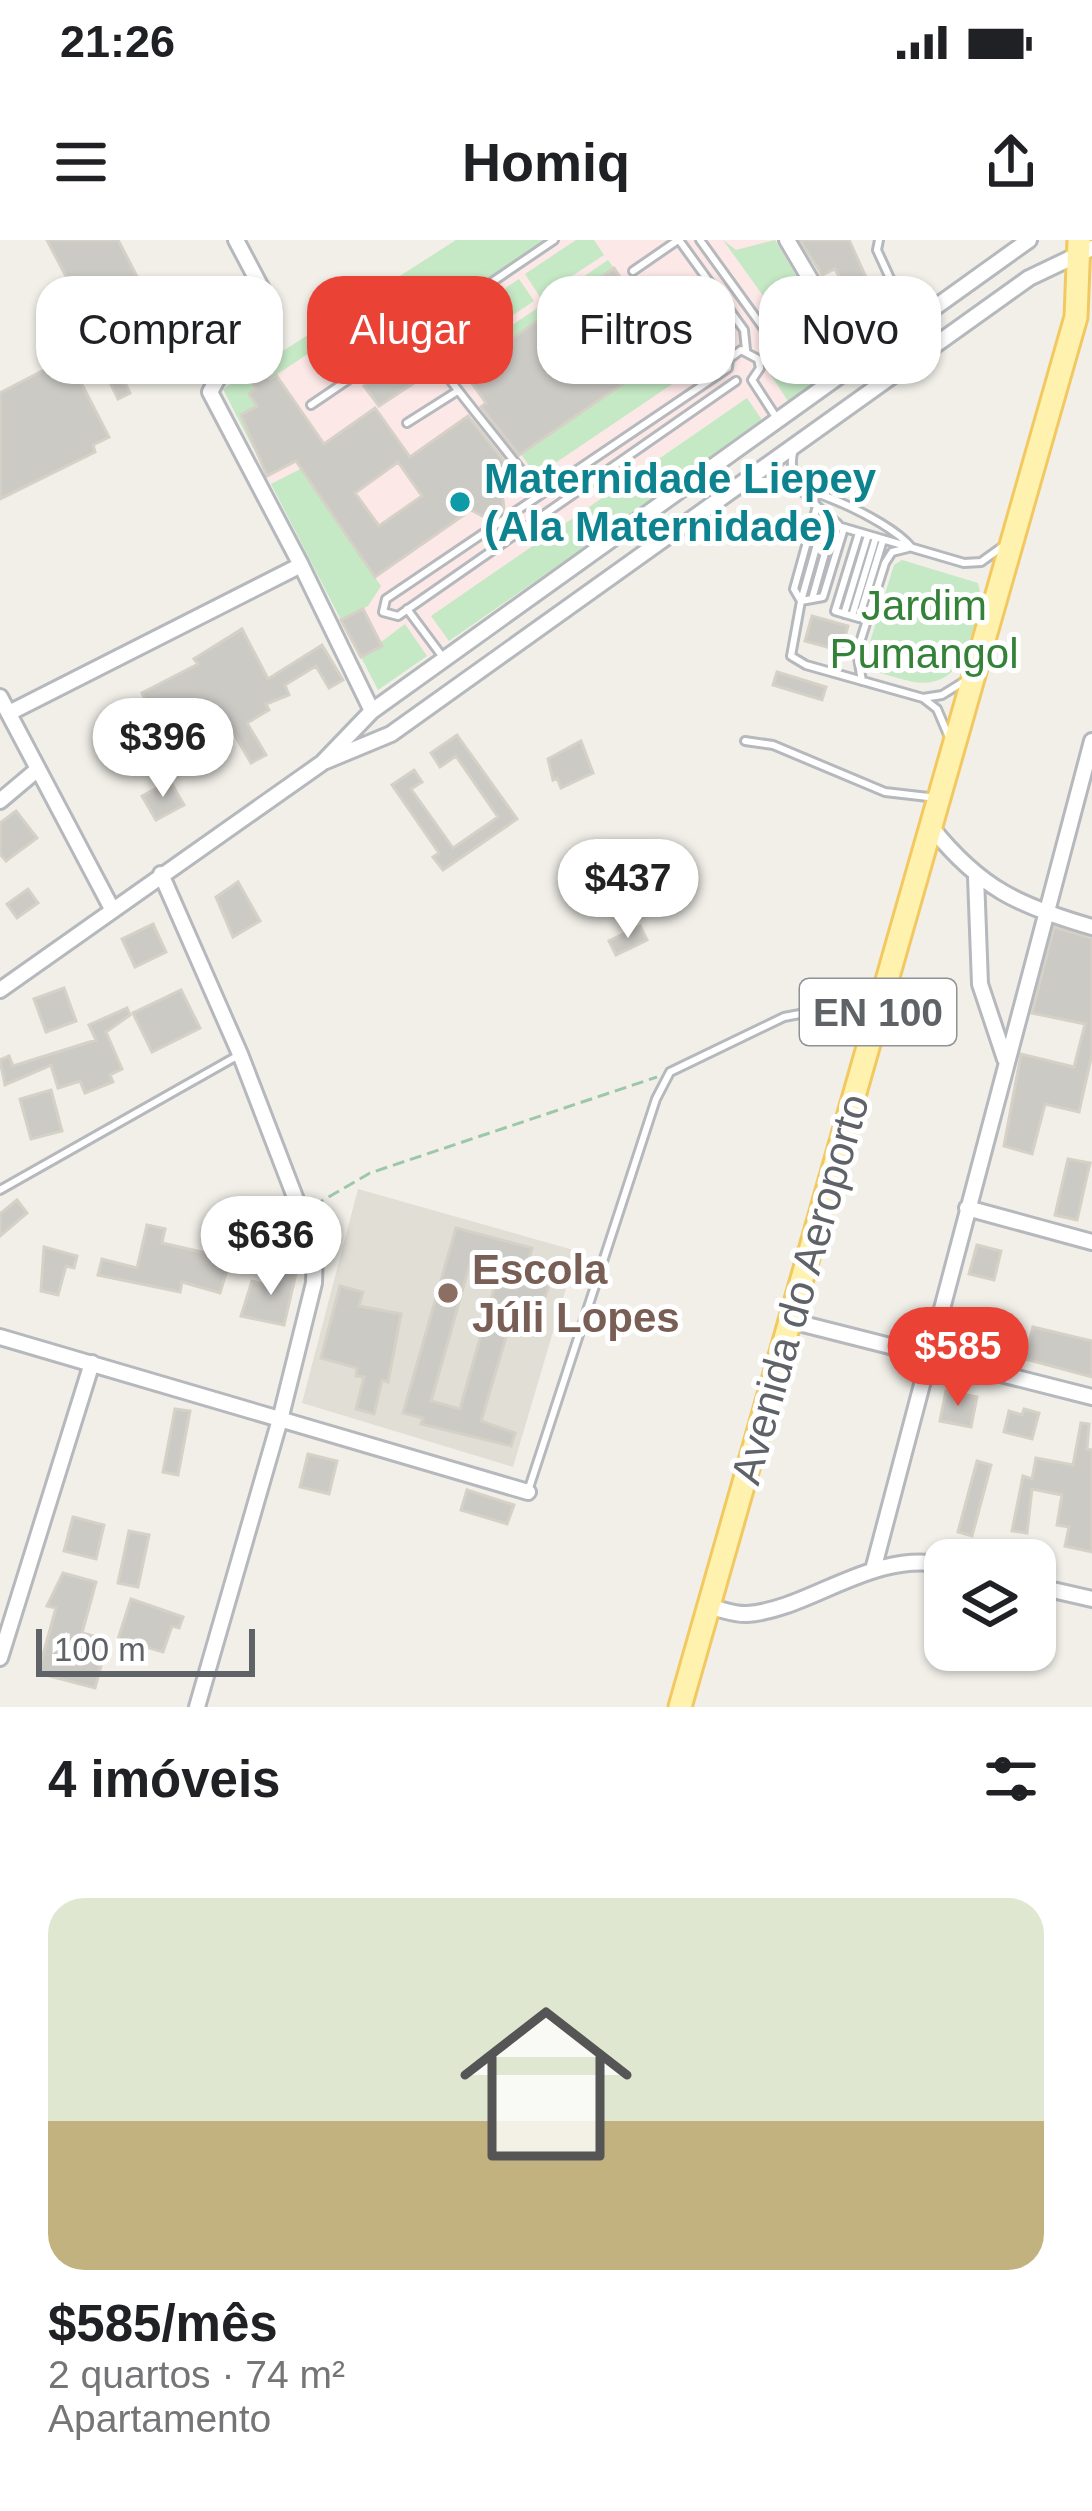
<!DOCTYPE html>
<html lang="pt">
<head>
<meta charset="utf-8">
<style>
	:root { --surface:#fff; --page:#f6f6f6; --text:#202124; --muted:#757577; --line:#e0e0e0; --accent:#ea4335 }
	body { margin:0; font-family:Arial,sans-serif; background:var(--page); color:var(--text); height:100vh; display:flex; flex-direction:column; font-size:45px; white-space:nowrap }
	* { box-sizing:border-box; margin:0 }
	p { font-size:39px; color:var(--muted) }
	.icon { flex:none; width:66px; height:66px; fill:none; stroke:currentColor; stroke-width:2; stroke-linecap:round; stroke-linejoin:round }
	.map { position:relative; height:1467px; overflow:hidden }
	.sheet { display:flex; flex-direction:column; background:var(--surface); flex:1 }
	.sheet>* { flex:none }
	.top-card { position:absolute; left:36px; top:36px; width:1020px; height:108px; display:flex; gap:24px }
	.buttons { position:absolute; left:924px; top:1299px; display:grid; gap:24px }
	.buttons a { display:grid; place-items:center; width:132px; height:132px; border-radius:24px; background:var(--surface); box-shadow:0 3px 9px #0004; font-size:60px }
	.scale { position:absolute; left:36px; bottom:30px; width:219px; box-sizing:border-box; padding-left:12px; border:6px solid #5f6368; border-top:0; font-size:33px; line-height:42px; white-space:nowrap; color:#5f6368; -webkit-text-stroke:9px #fff; paint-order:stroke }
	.price { position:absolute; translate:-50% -102px; padding:0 27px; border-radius:42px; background:#fff; color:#222; font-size:39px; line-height:78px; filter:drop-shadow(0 3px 6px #0008) }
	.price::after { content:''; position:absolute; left:50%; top:72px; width:36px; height:27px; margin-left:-18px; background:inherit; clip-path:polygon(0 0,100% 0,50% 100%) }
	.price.on { background:var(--accent); color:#fff }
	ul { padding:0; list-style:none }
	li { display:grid; align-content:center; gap:24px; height:636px; padding:0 48px }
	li+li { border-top:3px solid var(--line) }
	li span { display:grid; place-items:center; height:372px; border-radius:36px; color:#555 }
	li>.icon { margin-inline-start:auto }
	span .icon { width:216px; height:216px; fill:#fffc; stroke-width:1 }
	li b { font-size:51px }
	h2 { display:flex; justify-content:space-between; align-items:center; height:144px; padding:0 48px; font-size:51px }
	.pill { padding:0 42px; border-radius:36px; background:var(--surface); box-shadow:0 3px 9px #0004; font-size:42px; line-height:108px }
	.pill.on { background:var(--accent); color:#fff }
	.status { display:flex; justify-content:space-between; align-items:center; height:84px; padding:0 60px; background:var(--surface); direction:ltr }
	.status svg { height:33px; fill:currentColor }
	header { display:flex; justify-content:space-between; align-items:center; height:156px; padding:0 48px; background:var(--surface); font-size:54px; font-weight:700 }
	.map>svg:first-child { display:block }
</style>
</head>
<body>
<div class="status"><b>21:26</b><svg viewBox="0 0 49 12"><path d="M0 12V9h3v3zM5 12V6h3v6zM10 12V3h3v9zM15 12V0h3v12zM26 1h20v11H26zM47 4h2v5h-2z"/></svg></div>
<header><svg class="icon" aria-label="menu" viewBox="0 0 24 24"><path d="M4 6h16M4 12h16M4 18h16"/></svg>Homiq<svg class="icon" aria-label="share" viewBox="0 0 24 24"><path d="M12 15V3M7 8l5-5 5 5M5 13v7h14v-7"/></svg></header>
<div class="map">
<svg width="1092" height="1467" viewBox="0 0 1092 1467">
	<rect width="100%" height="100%" fill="#f1efe8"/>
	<path fill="#e1ded6" d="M 358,949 L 577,1011 L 513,1227 L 302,1163 Z"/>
	<path fill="#fce8e6" d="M 456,0 L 778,0 L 848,123 L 378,450 L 223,149 Z"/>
	<path fill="#c5e8c5" d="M 456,0 L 544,0 L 354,130 L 343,127 L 326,102 L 270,139 L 261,125 Z
		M 576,0 L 594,0 L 604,15 L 540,57 L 525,34 Z
		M 723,0 L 736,10 L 775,0 L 848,123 L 790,164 L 770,134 L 791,113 L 792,96 Z
		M 608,20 L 614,28 L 464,131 L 458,122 Z
		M 679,37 L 687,37 C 709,67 740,94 701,125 L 685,100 L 690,96 L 659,51 Z
		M 519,39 L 534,61 L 454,115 L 438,93 Z
		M 679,104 L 696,128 L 536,236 L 521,214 Z
		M 247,134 L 256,149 L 249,155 L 278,195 L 253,208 L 223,149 Z
		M 747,158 L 764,183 L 449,401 L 431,376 Z
		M 380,188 L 307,239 L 381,346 L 368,366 L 341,380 L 271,244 Z
		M 902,320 L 978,343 C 983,360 978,373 973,390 C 961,431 943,453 898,438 C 884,434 873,432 864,421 L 894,325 Z
		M 405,384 L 427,416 L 378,450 L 361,417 Z"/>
	<path fill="#cccac5" stroke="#d6d1c6" stroke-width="3" fill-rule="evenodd" d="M 47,0 L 118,0 L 141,44 L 85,73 Z
		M 800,0 L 849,0 L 887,83 L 869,93 L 835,29 L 822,35 Z
		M 614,28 L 639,64 L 659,51 L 691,97 L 519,215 L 481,167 L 486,163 L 464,132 Z
		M 357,61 L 367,76 L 334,99 L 324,83 Z
		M 105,101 L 130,153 L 118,159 L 93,107 Z
		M 411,114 L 426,135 L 379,166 L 364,146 Z
		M 71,123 L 109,197 L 93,205 L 95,212 L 0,259 L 0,153 L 50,127 L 53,132 Z
		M 261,125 L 270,139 L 276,135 L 324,204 L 375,168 L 410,217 L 468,176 L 517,237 L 502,249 L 504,270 L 490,280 L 471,270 L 375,337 L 296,221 L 267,236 L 241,175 L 257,166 L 249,154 L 256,149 L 247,134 ZM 398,222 L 422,256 L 379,286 L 355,253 Z
		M 363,369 L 382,406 L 361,417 L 341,380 Z
		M 812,376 L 848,386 L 841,411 L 805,401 Z
		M 242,389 L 268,439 L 322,405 L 343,440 L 329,448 L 316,426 L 285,445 L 289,455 L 266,464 L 269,470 L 247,483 L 266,515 L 251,523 L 223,475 L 182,500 L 171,484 L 157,489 L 142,453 L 198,424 L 194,419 Z
		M 777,432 L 826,447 L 822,460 L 773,445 Z
		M 457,495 L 517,579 L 443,630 L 433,617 L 439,613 L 392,545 L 414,530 L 422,542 L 411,549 L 453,608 L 498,577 L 456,516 L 440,527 L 431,513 Z
		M 581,501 L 593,533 L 561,548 L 557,538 L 553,540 L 548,519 Z
		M 170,541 L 184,565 L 156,580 L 142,556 Z
		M 16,571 L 37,598 L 6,621 L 0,614 L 0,583 Z
		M 238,642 L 260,681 L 233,697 L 216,657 Z
		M 28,649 L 38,663 L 17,678 L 7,664 Z
		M 153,684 L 166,712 L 135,727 L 122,699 Z
		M 640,686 L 647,700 L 616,715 L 609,701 Z
		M 1054,687 L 1092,698 L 1092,814 L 1079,872 L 1045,864 L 1032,914 L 1004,906 L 1021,814 L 1074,827 L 1085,784 L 1032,773 Z
		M 64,748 L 76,781 L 46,792 L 34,759 Z
		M 181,750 L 200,788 L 152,812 L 133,773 Z
		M 127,768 L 130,775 L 106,792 L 122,829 L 110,835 L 113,842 L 85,853 L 80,841 L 58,848 L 51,825 L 5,845 L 0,820 L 9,816 L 13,826 L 96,800 L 89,785 Z
		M 51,850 L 62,891 L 31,899 L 20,859 Z
		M 1068,919 L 1090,923 L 1077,980 L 1055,975 Z
		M 17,960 L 27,973 L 0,996 L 0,974 Z
		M 147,985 L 165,989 L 162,1003 L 206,1013 L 209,1003 L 233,1010 L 220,1053 L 182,1042 L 180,1052 L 98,1035 L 102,1019 L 137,1028 Z
		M 456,988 L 532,1008 L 524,1037 L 549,1046 L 534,1088 L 511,1080 L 481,1181 L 515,1193 L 511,1206 L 421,1184 L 423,1178 L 403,1173 ZM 471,1020 L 500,1028 L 460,1169 L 431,1161 Z
		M 977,1005 L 1001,1011 L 994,1040 L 969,1034 Z
		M 44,1007 L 77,1016 L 74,1028 L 66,1026 L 58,1055 L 41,1051 Z
		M 277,1025 L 297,1029 L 284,1085 L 241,1076 L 252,1041 L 272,1047 Z
		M 340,1046 L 363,1052 L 359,1066 L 401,1074 L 388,1142 L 382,1140 L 374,1174 L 356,1169 L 364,1137 L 356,1136 L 357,1128 L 321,1118 Z
		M 1033,1087 L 1092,1101 L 1092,1137 L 1025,1119 Z
		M 946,1151 L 977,1157 L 971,1187 L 940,1181 Z
		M 175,1169 L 190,1171 L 178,1235 L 163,1232 Z
		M 1024,1169 L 1039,1173 L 1032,1199 L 1004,1192 L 1009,1171 L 1022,1175 Z
		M 1081,1183 L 1089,1184 L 1087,1209 L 1092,1210 L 1092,1312 L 1065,1306 L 1069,1287 L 1057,1285 L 1062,1255 L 1032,1249 L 1027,1293 L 1012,1291 L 1023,1236 L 1032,1239 L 1036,1218 L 1073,1225 Z
		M 308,1214 L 337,1221 L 329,1254 L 300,1247 Z
		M 977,1221 L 991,1225 L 972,1296 L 958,1292 Z
		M 467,1250 L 514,1265 L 507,1284 L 461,1270 Z
		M 73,1277 L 104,1285 L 96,1319 L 64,1311 Z
		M 129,1291 L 149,1295 L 138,1347 L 118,1343 Z
		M 63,1333 L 96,1342 L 82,1393 L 108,1400 L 95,1448 L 38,1433 L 56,1368 L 47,1366 Z
		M 131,1359 L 183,1377 L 179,1388 L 172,1386 L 163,1412 L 118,1399 Z"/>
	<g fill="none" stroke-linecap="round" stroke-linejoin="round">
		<defs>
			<path id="lane" d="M 679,0 L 744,90 L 746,110
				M 700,0 L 772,100 L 772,114 L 760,124
				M 879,0 L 877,10 L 900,60
				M 633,31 L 678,0
				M 416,93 C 454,150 500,200 540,255 L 728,128 L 729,119 L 741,110 L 758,119 L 760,128 L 752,140 L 776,177
				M 311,165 L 554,0
				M 407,183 L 456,152
				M 794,209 C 783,244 815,264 838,284
				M 751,242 C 789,234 887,278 911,307
				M 540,255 L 386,359 L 383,372 L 398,376 L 736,141
				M 817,266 L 794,349 L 801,361 L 791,416 L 806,425 L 923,458 L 937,469 L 949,497
				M 814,279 L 964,323 L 981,322 L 1002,307
				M 823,283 L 801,361 L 823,357 L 844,288
				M 812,359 L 833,285
				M 407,369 L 442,416
				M 844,374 L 868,295
				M 852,376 L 876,297
				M 859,378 L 835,371 L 859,293
				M 859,378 L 883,300
				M 862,441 L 857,412 L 885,323 L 892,312 L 908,308
				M 923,458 L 942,455 L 963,442
				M 745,501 L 773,505 L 885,552 L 937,558
				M 0,950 L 237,816
				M 529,1248 L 656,859 L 670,832 L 784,777 L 874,760"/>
			<path id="street" d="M 236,0 L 273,70 L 269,99 L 224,127 L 210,152 L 301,325
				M 787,0 L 859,122
				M 0,457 L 111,667
				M 9,473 L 301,325 L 372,471
				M 326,521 L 391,494 L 1029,38 L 1092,8
				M 0,561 L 38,529
				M 932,588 C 980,648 1019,666 1092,687
				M 161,634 L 240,814 L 315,1009 L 314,1043 L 281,1176 L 197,1467
				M 976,637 L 980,744 L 1005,819
				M 0,750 L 322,523 L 372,471 L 1029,0
				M 967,968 L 1092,1002
				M 791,1081 L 1092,1157
				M 0,1097 L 528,1252
				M 873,1330 L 1092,501
				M 1035,1346 L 1092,1359
				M 710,1367 C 721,1369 736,1375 747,1374 C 809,1370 873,1309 945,1325
				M 0,1418 L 92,1123"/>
			<path id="primary" d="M 680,1467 L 1076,77 L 1079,0"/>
		</defs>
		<use href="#lane" stroke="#b5b8bc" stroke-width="12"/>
		<use href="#street" stroke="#b5b8bc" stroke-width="20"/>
		<use href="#primary" stroke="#f2c960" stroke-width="27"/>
		<path stroke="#9cc7a9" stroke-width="3" stroke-dasharray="12 6" stroke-linecap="butt" d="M 313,966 L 370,933 L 657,837"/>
		<use href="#lane" stroke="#fff" stroke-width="6"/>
		<use href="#street" stroke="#fff" stroke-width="14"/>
		<use href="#primary" stroke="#fff2af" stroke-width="21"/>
	</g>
	<circle fill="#0f9aa8" stroke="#fff" stroke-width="4.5" cx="460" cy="262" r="12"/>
	<circle fill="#8d6e63" stroke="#fff" stroke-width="4.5" cx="448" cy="1053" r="12"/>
	<g text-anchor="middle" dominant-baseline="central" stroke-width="10" stroke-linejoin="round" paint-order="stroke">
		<rect fill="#fff" stroke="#8f9295" stroke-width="3" x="800" y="739" width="156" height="66" rx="9"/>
		<g font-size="39" font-weight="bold" fill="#5f6368">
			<text x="878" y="772">EN 100</text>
		</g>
		<g font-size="42" font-weight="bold" fill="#0d838f" stroke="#fff" text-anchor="start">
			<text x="484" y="238">Maternidade Liepey<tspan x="484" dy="48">(Ala Maternidade)</tspan></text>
		</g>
		<g font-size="42" fill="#348238" stroke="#fff">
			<text x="924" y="365">Jardim<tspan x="924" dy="48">Pumangol</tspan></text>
		</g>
		<g font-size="42" font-weight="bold" fill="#785e54" stroke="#fff" text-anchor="start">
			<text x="472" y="1029">Escola<tspan x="472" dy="48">Júli Lopes</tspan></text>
		</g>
		<g font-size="42" fill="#5f6368" stroke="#fff">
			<text transform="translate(800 1049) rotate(-74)">Avenida do Aeroporto</text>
		</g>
	</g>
</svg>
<div class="buttons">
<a><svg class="icon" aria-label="layers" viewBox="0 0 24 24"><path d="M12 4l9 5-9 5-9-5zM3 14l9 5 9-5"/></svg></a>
</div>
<div class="scale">100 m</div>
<b class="price" style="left:163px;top:560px">$396</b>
<b class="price" style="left:628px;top:701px">$437</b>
<b class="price" style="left:271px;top:1058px">$636</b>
<b class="price on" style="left:958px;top:1169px">$585</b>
<div class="top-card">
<a class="pill">Comprar</a>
<a class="pill on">Alugar</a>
<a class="pill">Filtros</a>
<a class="pill">Novo</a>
</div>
</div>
<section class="sheet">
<h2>4 imóveis<svg class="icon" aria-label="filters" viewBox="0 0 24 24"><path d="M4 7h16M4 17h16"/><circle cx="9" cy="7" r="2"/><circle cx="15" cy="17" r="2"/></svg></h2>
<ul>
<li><span style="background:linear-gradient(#dfe7d0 60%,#c2b280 0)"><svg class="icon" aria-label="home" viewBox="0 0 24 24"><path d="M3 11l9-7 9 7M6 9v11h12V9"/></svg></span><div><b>$585/mês</b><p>2 quartos · 74 m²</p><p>Apartamento</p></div></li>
</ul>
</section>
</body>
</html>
